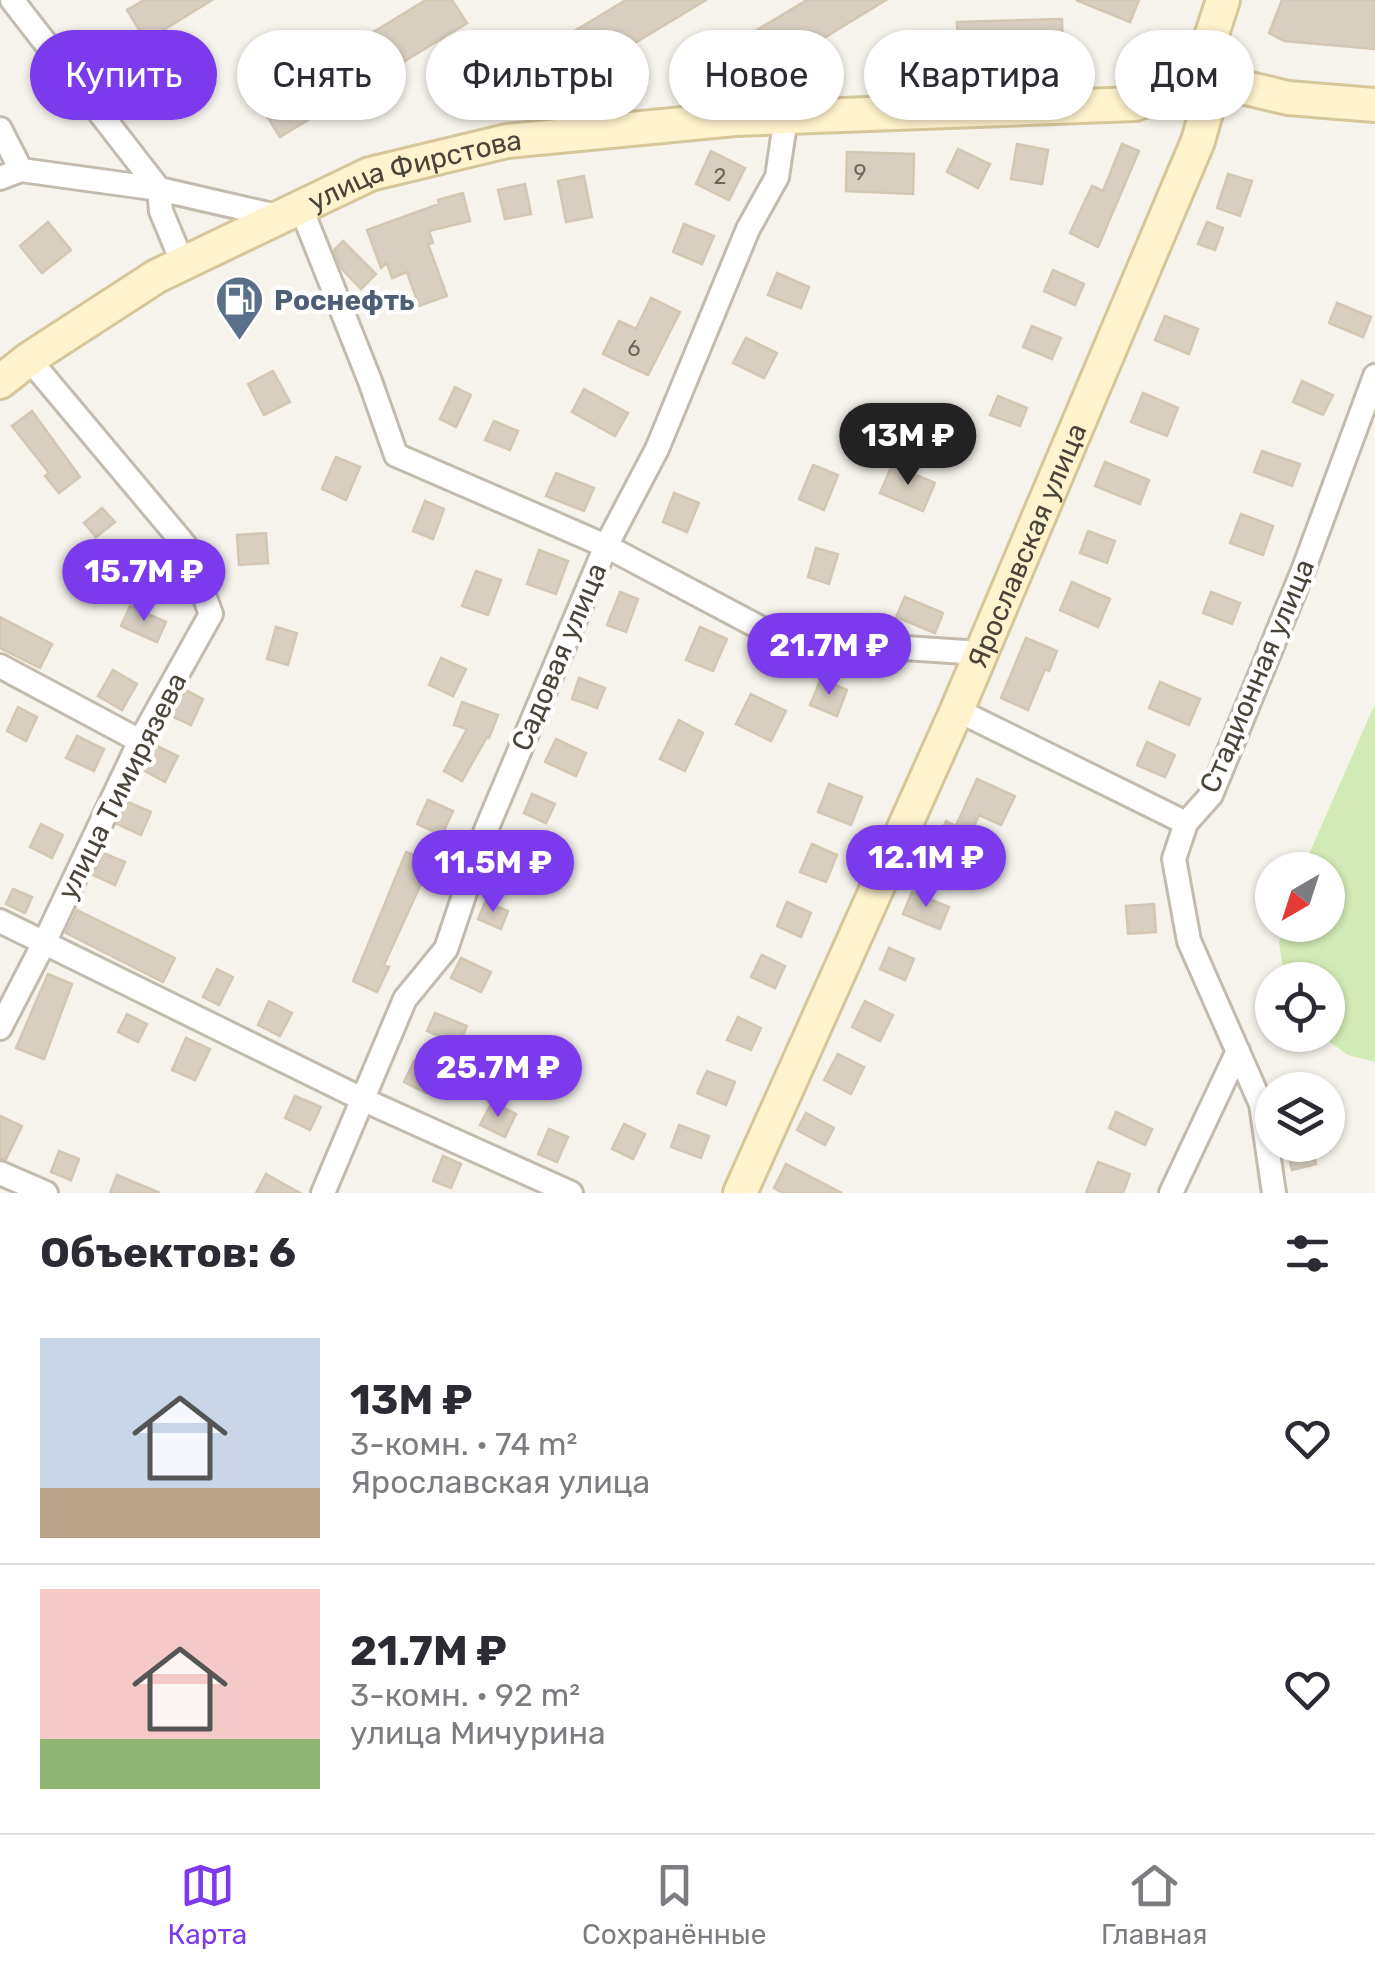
<!DOCTYPE html>
<html lang="ru">
<head>
<meta charset="utf-8">
<style>
	:root { --surface:#fff; --page:#f7f7f7; --text:#2b2b33; --muted:#7c7c81; --line:#e1e1e2; --accent:#7c3aed }
	body { margin:0; font-family:Rubik,sans-serif; background:var(--page); color:var(--text); height:100vh; display:flex; flex-direction:column; font-size:38px; white-space:nowrap }
	* { box-sizing:border-box; margin:0 }
	p { font-size:32px; color:var(--muted) }
	.icon { flex:none; width:55px; height:55px; fill:none; stroke:currentColor; stroke-width:2; stroke-linecap:round; stroke-linejoin:round }
	.map { position:relative; height:1193px; overflow:hidden }
	.side { display:flex; flex-direction:column; background:var(--surface); flex:1 }
	.side>* { flex:none }
	.hud { position:absolute; left:30px; top:30px; width:1315px; height:90px; display:flex; gap:20px }
	.needle { width:65px; rotate:219deg }
	.fabs { position:absolute; left:1255px; top:852px; display:grid; gap:20px }
	.fabs a { display:grid; place-items:center; width:90px; height:90px; border-radius:50%; background:var(--surface); box-shadow:0 2px 8px #0004; font-size:50px }
	.price { position:absolute; translate:-50% -85px; padding:0 22px; border-radius:35px; background:var(--accent); color:#fff; font-size:32px; line-height:65px; filter:drop-shadow(0 2px 5px #0008) }
	.price::after { content:''; position:absolute; left:50%; top:60px; width:30px; height:22px; margin-left:-15px; background:inherit; clip-path:polygon(0 0,100% 0,50% 100%) }
	.price.current { background:#222; color:#fff }
	ul { padding:0; list-style:none }
	li { display:flex; align-items:center; gap:30px; height:250px; padding:0 40px }
	li+li { border-top:2px solid var(--line) }
	li span { display:grid; place-items:center; flex:none; width:280px; height:200px; border-radius:0px; color:#555 }
	li>.icon { margin-inline-start:auto }
	span .icon { width:120px; height:120px; fill:#fffc; stroke-width:1 }
	li b { font-size:42px }
	h2 { display:flex; justify-content:space-between; align-items:center; height:120px; padding:0 40px; font-size:42px }
	.pill { padding:0 35px; border-radius:45px; background:var(--surface); box-shadow:0 2px 8px #0004; font-size:35px; line-height:90px }
	.pill.current { background:var(--accent); color:#fff }
	.menu { display:flex; justify-content:space-around; align-items:center; height:140px; border-top:2px solid var(--line); background:var(--surface); font-size:28px; color:var(--muted) }
	.menu a { display:grid; justify-items:center; gap:5px }
	.menu .current { color:var(--accent) }
	.map>svg:first-child { display:block }
</style>
</head>
<body>
<div class="map">
<svg width="1375" height="1193" viewBox="0 0 1375 1193">
	<rect width="100%" height="100%" fill="#f6f3ec"/>
	<path fill="#d2eab5" d="M 1375,704 L 1375,1062 L 1348,1055 L 1320,1035 L 1328,1035 L 1328,980 L 1285,980 L 1279,943 L 1283,925 L 1328,925 L 1328,870 L 1302,870 Z"/>
	<path fill="#d8cfc1" stroke="#d3c7b4" stroke-width="2.5" d="M 144,0 L 212,0 L 146,41 L 127,10 Z
		M 426,0 L 452,0 L 467,23 L 280,137 L 258,102 Z
		M 626,0 L 706,0 L 552,93 L 530,58 Z
		M 807,0 L 886,0 L 778,66 L 757,30 Z
		M 1076,0 L 1139,0 L 1130,22 Z
		M 1282,0 L 1375,0 L 1375,49 L 1284,41 L 1269,33 Z
		M 1062,19 L 1063,60 L 959,63 L 957,22 Z
		M 1017,144 L 1048,150 L 1042,184 L 1011,179 Z
		M 1122,144 L 1139,151 L 1098,247 L 1070,233 L 1092,186 L 1103,191 Z
		M 958,149 L 990,164 L 978,188 L 947,172 Z
		M 711,151 L 745,168 L 729,200 L 696,184 Z
		M 847,152 L 914,154 L 913,194 L 846,191 Z
		M 1228,174 L 1252,181 L 1240,216 L 1217,208 Z
		M 584,176 L 592,217 L 566,222 L 558,181 Z
		M 525,184 L 531,214 L 505,219 L 498,190 Z
		M 463,193 L 470,221 L 429,231 L 433,243 L 428,244 L 447,296 L 419,306 L 407,272 L 392,278 L 387,263 L 381,268 L 367,230 L 439,204 L 438,200 Z
		M 48,222 L 71,250 L 42,273 L 20,246 Z
		M 1207,222 L 1223,228 L 1215,250 L 1198,244 Z
		M 684,224 L 714,236 L 702,264 L 673,252 Z
		M 343,241 L 376,274 L 361,289 L 342,269 L 334,250 Z
		M 1053,270 L 1084,284 L 1075,305 L 1044,291 Z
		M 777,273 L 809,287 L 801,308 L 768,295 Z
		M 651,298 L 680,312 L 648,375 L 603,354 L 619,321 L 636,329 Z
		M 1337,303 L 1371,317 L 1363,337 L 1329,323 Z
		M 1165,316 L 1198,329 L 1189,354 L 1155,340 Z
		M 1032,326 L 1061,338 L 1052,359 L 1023,347 Z
		M 746,338 L 777,353 L 764,378 L 733,363 Z
		M 273,371 L 290,402 L 264,415 L 248,384 Z
		M 1302,381 L 1333,395 L 1323,415 L 1293,402 Z
		M 455,387 L 471,395 L 456,427 L 440,419 Z
		M 584,389 L 628,413 L 615,436 L 572,412 Z
		M 1143,393 L 1178,408 L 1167,436 L 1131,422 Z
		M 998,396 L 1027,408 L 1020,426 L 990,415 Z
		M 32,411 L 80,477 L 59,493 L 45,476 L 49,473 L 12,426 Z
		M 494,421 L 518,431 L 510,450 L 485,440 Z
		M 1262,451 L 1300,464 L 1292,486 L 1254,472 Z
		M 336,457 L 360,467 L 346,500 L 322,489 Z
		M 1105,462 L 1149,480 L 1140,504 L 1095,486 Z
		M 813,465 L 838,475 L 824,510 L 799,499 Z
		M 892,465 L 935,483 L 923,511 L 880,493 Z
		M 556,473 L 594,488 L 584,511 L 546,496 Z
		M 674,493 L 699,503 L 687,532 L 663,522 Z
		M 425,501 L 444,509 L 433,539 L 413,531 Z
		M 102,508 L 115,522 L 96,537 L 84,523 Z
		M 1241,514 L 1273,526 L 1263,555 L 1230,543 Z
		M 1088,531 L 1115,541 L 1107,563 L 1080,553 Z
		M 266,533 L 268,563 L 239,565 L 237,535 Z
		M 816,548 L 838,554 L 829,584 L 808,577 Z
		M 539,550 L 568,561 L 556,594 L 527,584 Z
		M 476,571 L 501,580 L 488,615 L 462,606 Z
		M 1072,582 L 1110,599 L 1098,627 L 1060,610 Z
		M 620,592 L 638,599 L 626,632 L 607,625 Z
		M 1211,592 L 1240,603 L 1232,624 L 1203,613 Z
		M 905,597 L 943,613 L 935,633 L 896,617 Z
		M 130,606 L 166,622 L 157,642 L 121,626 Z
		M 0,617 L 52,644 L 40,668 L 0,648 Z
		M 276,627 L 297,633 L 288,665 L 267,659 Z
		M 700,627 L 727,639 L 713,671 L 686,660 Z
		M 1026,638 L 1057,651 L 1049,671 L 1045,669 L 1028,710 L 1001,698 Z
		M 441,658 L 466,669 L 453,696 L 429,685 Z
		M 113,670 L 137,684 L 122,710 L 98,696 Z
		M 579,678 L 605,688 L 597,708 L 572,699 Z
		M 821,679 L 847,690 L 837,716 L 810,705 Z
		M 1160,682 L 1200,699 L 1189,725 L 1149,708 Z
		M 186,690 L 203,699 L 191,725 L 171,716 Z
		M 751,694 L 786,711 L 771,741 L 736,724 Z
		M 462,702 L 498,715 L 489,738 L 487,737 L 462,781 L 444,771 L 467,729 L 454,725 Z
		M 18,707 L 37,717 L 26,741 L 7,731 Z
		M 679,720 L 703,733 L 685,771 L 660,759 Z
		M 77,736 L 104,749 L 94,771 L 66,758 Z
		M 556,739 L 586,753 L 576,776 L 545,762 Z
		M 1147,742 L 1175,755 L 1165,777 L 1137,765 Z
		M 155,745 L 178,756 L 165,782 L 143,770 Z
		M 977,779 L 1015,796 L 1001,825 L 979,815 L 961,857 L 935,846 L 946,821 L 956,826 Z
		M 829,784 L 862,797 L 851,825 L 818,812 Z
		M 532,794 L 555,804 L 546,823 L 524,813 Z
		M 428,800 L 453,811 L 442,835 L 417,824 Z
		M 128,802 L 151,812 L 141,835 L 117,824 Z
		M 41,824 L 63,835 L 52,858 L 30,847 Z
		M 812,844 L 837,855 L 826,882 L 800,872 Z
		M 507,847 L 537,860 L 529,879 L 510,871 L 512,867 L 501,862 Z
		M 406,852 L 431,862 L 384,965 L 389,967 L 377,992 L 353,981 Z
		M 103,853 L 125,862 L 115,885 L 93,875 Z
		M 13,889 L 32,897 L 25,913 L 6,904 Z
		M 912,892 L 949,907 L 940,929 L 903,914 Z
		M 485,902 L 508,911 L 501,929 L 478,919 Z
		M 787,902 L 811,913 L 801,937 L 777,926 Z
		M 1154,904 L 1156,932 L 1128,934 L 1126,906 Z
		M 77,910 L 175,958 L 163,982 L 66,933 Z
		M 889,948 L 914,959 L 905,980 L 880,969 Z
		M 762,955 L 785,966 L 775,988 L 751,977 Z
		M 461,958 L 491,972 L 481,992 L 451,978 Z
		M 217,969 L 233,977 L 219,1005 L 203,997 Z
		M 48,974 L 72,984 L 44,1059 L 16,1048 Z
		M 269,1001 L 292,1013 L 280,1036 L 258,1025 Z
		M 865,1001 L 893,1015 L 880,1041 L 852,1027 Z
		M 435,1013 L 467,1026 L 459,1044 L 427,1031 Z
		M 127,1014 L 147,1024 L 138,1042 L 118,1032 Z
		M 738,1017 L 761,1028 L 751,1050 L 727,1040 Z
		M 186,1038 L 210,1049 L 195,1080 L 172,1070 Z
		M 838,1054 L 864,1067 L 851,1094 L 824,1080 Z
		M 414,1061 L 437,1073 L 426,1093 L 404,1082 Z
		M 707,1071 L 735,1082 L 726,1105 L 697,1093 Z
		M 295,1096 L 321,1107 L 310,1130 L 285,1118 Z
		M 492,1102 L 516,1114 L 505,1137 L 480,1125 Z
		M 1116,1112 L 1152,1129 L 1145,1145 L 1109,1128 Z
		M 806,1113 L 834,1128 L 825,1145 L 797,1130 Z
		M 0,1116 L 22,1126 L 6,1159 L 0,1158 Z
		M 624,1124 L 645,1134 L 633,1159 L 612,1149 Z
		M 679,1125 L 709,1136 L 701,1158 L 671,1147 Z
		M 549,1129 L 568,1137 L 557,1162 L 538,1154 Z
		M 1303,1145 L 1312,1145 L 1316,1164 L 1292,1170 L 1287,1149 Z
		M 59,1151 L 79,1159 L 71,1180 L 51,1172 Z
		M 443,1156 L 461,1164 L 451,1188 L 433,1181 Z
		M 1098,1162 L 1130,1174 L 1123,1193 L 1086,1193 Z
		M 786,1164 L 842,1193 L 783,1193 L 774,1188 Z
		M 266,1174 L 300,1193 L 256,1193 Z
		M 117,1175 L 160,1193 L 110,1193 Z"/>
	<g fill="none" stroke-linecap="round" stroke-linejoin="round">
		<defs>
			<path id="street" d="M 12,0 L 159,189 L 161,211 L 183,264
				M 0,129 L 21,170
				M 0,178 L 21,170 L 159,189 L 281,217
				M 301,208 L 370,381 L 396,455 L 606,546 L 783,640 L 981,653
				M 0,666 L 140,741
				M 957,710 L 1186,823
				M 0,921 L 364,1100 L 571,1193
				M 0,1028 L 45,941 L 140,741 L 211,614 L 185,545 L 29,359
				M 0,1173 L 46,1193
				M 323,1193 L 405,999 L 446,949 L 486,830 L 606,546 L 657,449 L 748,229 L 777,177 L 786,117
				M 1171,1193 L 1238,1051
				M 1274,1193 L 1261,1104 L 1189,941 L 1174,859 L 1186,823 L 1211,795 L 1304,568 L 1375,376"/>
			<g id="secondary">
				<path d="M 1199,71 L 1246,88 L 1288,98 L 1375,105"/>
				<path id="s1" d="M 0,382 L 29,359 L 157,276 L 370,174 L 507,141 L 735,119 L 1135,104 C 1170,92 1191,68 1211,37"/>
				<path id="s2" d="M 740,1193 L 957,710 L 1198,141 L 1216,77 L 1211,37 L 1223,0"/>
			</g>
		</defs>
		<use href="#street" stroke="#c2bbae" stroke-width="28"/>
		<use href="#secondary" stroke="#d6c79b" stroke-width="38"/>
		<use href="#street" stroke="#fff" stroke-width="22"/>
		<use href="#secondary" stroke="#fff3cd" stroke-width="32"/>
	</g>
	<defs>
		<symbol id="fuel-pin" viewBox="-11 -11 22 30"><path d="M0 17L-7.5 6A9.5 9.5 0 1 1 7.5 6Z" fill="#5c6f8a" stroke="#fff"/><path d="M-5.5-6h7V0h2V4h1.3V-2.5L3-4.5l.8-.8L6-3V5H2.5V1h-1V6h-7ZM-4.2-4.7v3.2H.2V-4.7Z" fill="#fff"/></symbol>
	</defs>
	<g fill-rule="evenodd">
		<use href="#fuel-pin" x="212" y="272" width="55" height="75"/>
	</g>
	<g text-anchor="middle" dominant-baseline="central" stroke-width="9" stroke-linejoin="round" paint-order="stroke">
		<g font-size="22" fill="#6e675b">
			<text x="860" y="172">9</text>
			<text x="720" y="176">2</text>
			<text x="634" y="348">6</text>
		</g>
		<g font-size="28" fill="#4b4439" stroke="#fff">
			<text stroke="none"><textPath href="#s1" startOffset="470">улица Фирстова</textPath></text>
			<text stroke="none"><textPath href="#s2" startOffset="708">Ярославская улица</textPath></text>
			<text transform="translate(559 657) rotate(-67)">Садовая улица</text>
			<text transform="translate(1257 676) rotate(-67)">Стадионная улица</text>
			<text transform="translate(122 786) rotate(-63)">улица Тимирязева</text>
		</g>
		<g font-size="28" font-weight="bold" fill="#4e5e75" stroke="#fff" text-anchor="start">
			<text x="274" y="300">Роснефть</text>
		</g>
	</g>
</svg>
<div class="fabs">
<a><svg class="needle" viewBox="-14 -14 28 28"><path d="M0-13l5 13h-10z" fill="#e53935"/><path d="M0 13l5-13h-10z" fill="#7c7c81"/></svg></a>
<a><svg class="icon" aria-label="locate" viewBox="0 0 24 24"><circle cx="12" cy="12" r="6"/><path d="M12 2v4M12 18v4M2 12h4M18 12h4"/></svg></a>
<a><svg class="icon" aria-label="layers" viewBox="0 0 24 24"><path d="M12 4l9 5-9 5-9-5zM3 14l9 5 9-5"/></svg></a>
</div>
<b class="price current" style="left:908px;top:488px">13M ₽</b>
<b class="price" style="left:144px;top:624px">15.7M ₽</b>
<b class="price" style="left:829px;top:698px">21.7M ₽</b>
<b class="price" style="left:926px;top:910px">12.1M ₽</b>
<b class="price" style="left:493px;top:915px">11.5M ₽</b>
<b class="price" style="left:498px;top:1120px">25.7M ₽</b>
<div class="hud">
<a class="pill current">Купить</a>
<a class="pill">Снять</a>
<a class="pill">Фильтры</a>
<a class="pill">Новое</a>
<a class="pill">Квартира</a>
<a class="pill">Дом</a>
</div>
</div>
<section class="side">
<h2>Объектов: 6<svg class="icon" aria-label="filters" viewBox="0 0 24 24"><path d="M4 7h16M4 17h16"/><circle cx="9" cy="7" r="2"/><circle cx="15" cy="17" r="2"/></svg></h2>
<ul>
<li><span style="background:linear-gradient(#c9d6e8 75%,#b9a48a 0)"><svg class="icon" aria-label="home" viewBox="0 0 24 24"><path d="M3 11l9-7 9 7M6 9v11h12V9"/></svg></span><div><b>13M ₽</b><p>3-комн. · 74 m²</p><p>Ярославская улица</p></div><svg class="icon" aria-label="heart" viewBox="0 0 24 24"><path d="M12 20l-8-8c-3-5 5-10 8-4 3-6 11-1 8 4z"/></svg></li>
<li><span style="background:linear-gradient(#f6c9c9 75%,#8fb573 0)"><svg class="icon" aria-label="home" viewBox="0 0 24 24"><path d="M3 11l9-7 9 7M6 9v11h12V9"/></svg></span><div><b>21.7M ₽</b><p>3-комн. · 92 m²</p><p>улица Мичурина</p></div><svg class="icon" aria-label="heart" viewBox="0 0 24 24"><path d="M12 20l-8-8c-3-5 5-10 8-4 3-6 11-1 8 4z"/></svg></li>
</ul>
</section>
<nav class="menu">
<a class="current"><svg class="icon" aria-label="map" viewBox="0 0 24 24"><path d="M3 6l6-2 6 2 6-2v14l-6 2-6-2-6 2zM9 4v14M15 6v14"/></svg>Карта</a>
<a><svg class="icon" aria-label="saved" viewBox="0 0 24 24"><path d="M7 4h10v16l-5-4-5 4z"/></svg>Сохранённые</a>
<a><svg class="icon" aria-label="home" viewBox="0 0 24 24"><path d="M3 11l9-7 9 7M6 9v11h12V9"/></svg>Главная</a>
</nav>
</body>
</html>
